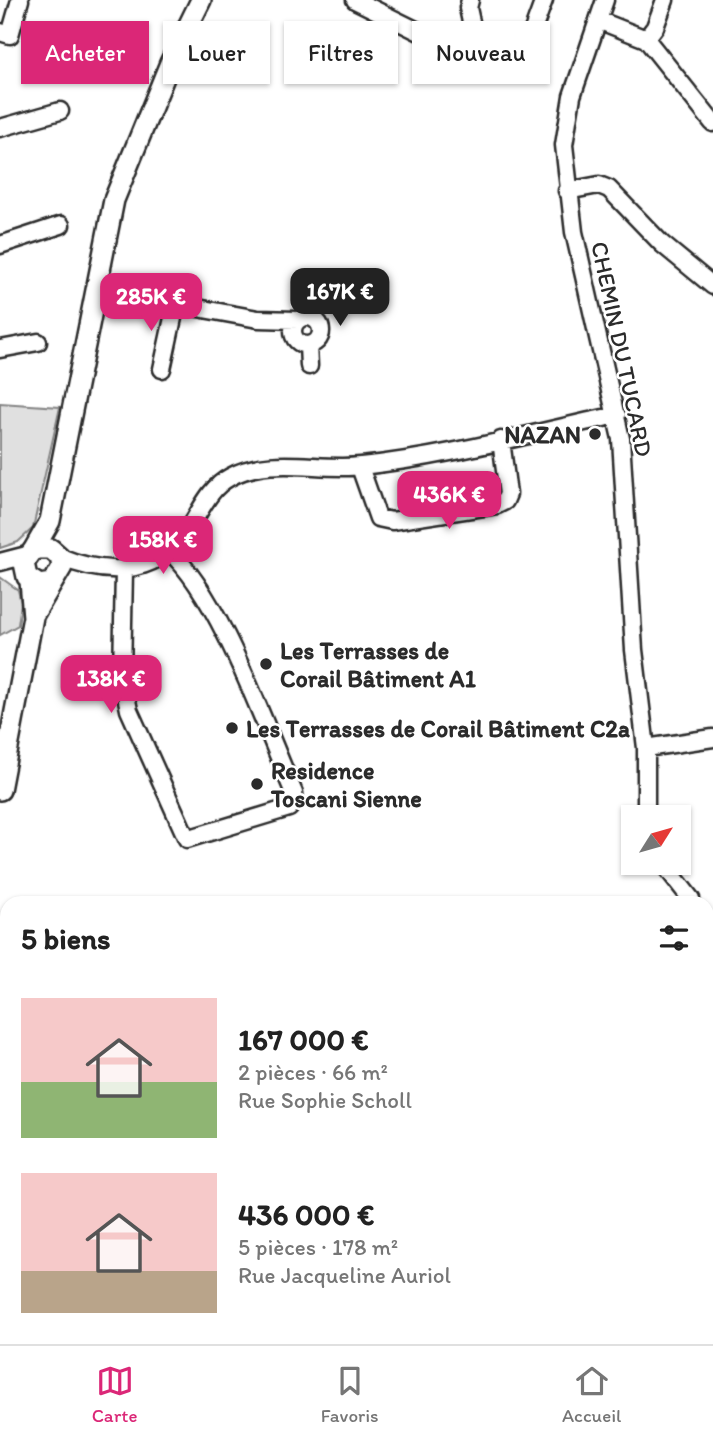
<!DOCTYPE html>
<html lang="fr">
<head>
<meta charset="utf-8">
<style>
	:root { --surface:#fff; --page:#f2f2f2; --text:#222; --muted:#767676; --line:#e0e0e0; --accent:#db2777 }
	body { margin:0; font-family:Itim,sans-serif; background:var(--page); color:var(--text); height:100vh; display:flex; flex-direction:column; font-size:26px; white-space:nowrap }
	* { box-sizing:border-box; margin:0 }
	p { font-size:23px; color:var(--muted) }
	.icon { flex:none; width:38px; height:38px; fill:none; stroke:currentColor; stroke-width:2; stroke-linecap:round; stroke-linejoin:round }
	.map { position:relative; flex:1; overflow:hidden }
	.side { position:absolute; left:0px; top:896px; width:714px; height:448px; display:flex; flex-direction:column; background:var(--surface); border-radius:21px 21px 0 0; box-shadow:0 2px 5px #0004 }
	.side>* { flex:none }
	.top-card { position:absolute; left:21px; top:21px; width:672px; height:63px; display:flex; gap:14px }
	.needle { width:46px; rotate:53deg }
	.controls { position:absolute; left:621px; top:805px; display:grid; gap:14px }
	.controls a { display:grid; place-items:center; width:70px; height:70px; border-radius:0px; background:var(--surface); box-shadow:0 2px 5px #0004; font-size:35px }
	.price { position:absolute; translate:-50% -60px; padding:0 16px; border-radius:14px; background:var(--accent); color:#fff; font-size:23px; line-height:46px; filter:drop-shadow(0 2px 4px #0008) }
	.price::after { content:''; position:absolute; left:50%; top:42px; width:21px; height:16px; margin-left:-10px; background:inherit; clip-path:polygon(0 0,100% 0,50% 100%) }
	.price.active { background:#222; color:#fff }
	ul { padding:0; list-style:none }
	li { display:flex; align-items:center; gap:21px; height:175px; padding:0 21px }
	li span { display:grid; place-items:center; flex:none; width:196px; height:140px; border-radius:0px; color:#555 }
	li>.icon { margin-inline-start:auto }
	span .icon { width:84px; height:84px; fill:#fffc; stroke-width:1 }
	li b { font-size:30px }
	h2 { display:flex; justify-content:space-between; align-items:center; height:84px; padding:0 21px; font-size:30px }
	.tag { padding:0 24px; border-radius:0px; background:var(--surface); box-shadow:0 2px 5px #0004; font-size:24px; line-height:63px }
	.tag.active { background:var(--accent); color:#fff }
	.tabs { display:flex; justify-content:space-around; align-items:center; height:98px; border-top:2px solid var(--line); background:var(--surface); font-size:19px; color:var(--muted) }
	.tabs a { display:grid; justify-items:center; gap:4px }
	.tabs .active { color:var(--accent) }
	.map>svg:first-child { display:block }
</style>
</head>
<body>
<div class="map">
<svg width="713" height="1344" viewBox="0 0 713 1344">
	<rect width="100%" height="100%" fill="#fff"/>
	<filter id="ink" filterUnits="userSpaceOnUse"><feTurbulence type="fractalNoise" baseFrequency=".0143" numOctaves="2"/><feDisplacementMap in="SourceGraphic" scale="14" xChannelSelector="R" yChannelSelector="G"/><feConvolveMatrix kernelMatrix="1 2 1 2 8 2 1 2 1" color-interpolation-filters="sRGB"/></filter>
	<g filter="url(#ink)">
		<path fill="#e0e0e0" stroke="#868686" stroke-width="2" d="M 0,403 L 60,407 L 33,528 L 18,542 L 0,548 Z
			M 0,577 L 18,590 L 21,603 L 18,625 L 0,635 Z"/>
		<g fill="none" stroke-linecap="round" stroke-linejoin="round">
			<defs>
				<path id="minor" d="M 355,0 L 442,43 L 508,45 L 522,42 L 533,30 L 544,0
					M 470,0 L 468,8 L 476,45
					M 605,0 L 572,96 L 564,145 L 574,232 L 621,439 L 634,650 L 646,748 L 646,817
					M 598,20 L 646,39 L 713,123
					M 0,32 L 10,35 L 20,0
					M 646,39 L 655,27 L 665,0
					M 0,128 L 60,111
					M 567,191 L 599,185 L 609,189 L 662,244 L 713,286
					M 0,245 L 61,225
					M 95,295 L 121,294 L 258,319 L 298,320
					M293 331a14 14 0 1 1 28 0a14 14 0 1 1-28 0Z
					M 308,345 L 309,366
					M 0,349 L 38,342
					M 162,369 L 176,304
					M 360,467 L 378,518 L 392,521 L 497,505 L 505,501 L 508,494 L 501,440
					M 60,557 C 104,575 152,577 184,535 C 200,515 206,490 230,477 C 269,455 319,471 361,466 C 447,457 532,433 617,415
					M 0,562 L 27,555
					M 124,570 L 122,676 L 129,710 L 187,839 L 289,808 L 295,801 L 294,793 C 265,727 220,596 169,551
					M 646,748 L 713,738
					M 663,863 L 691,899
					M 0,970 L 7,970
					M 0,992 L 7,992
					M 0,1088 L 2,1150 L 7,1163
					M 0,1209 L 7,1221 L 0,1238
					M 7,1282 C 1,1294 0,1322 7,1333
					M 33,1337 L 42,1344"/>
				<path id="major" d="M 34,549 L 50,521 L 114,200 L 170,63 L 201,0
					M 33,616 L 62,567 L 60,557 L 51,549 L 34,549 L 24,563 L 27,577 L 39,585 L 52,583
					M 0,790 L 33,617 L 30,581"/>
			</defs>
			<use href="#minor" stroke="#2b2b2b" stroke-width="21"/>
			<use href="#major" stroke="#2b2b2b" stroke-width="24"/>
			<use href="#minor" stroke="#fff" stroke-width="16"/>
			<use href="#major" stroke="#fff" stroke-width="19"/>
		</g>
	</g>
	<g fill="#2b2b2b" stroke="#fff" stroke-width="2.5">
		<circle cx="595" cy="434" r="7"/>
		<circle cx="266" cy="664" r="7"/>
		<circle cx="232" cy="728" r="7"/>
		<circle cx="257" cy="784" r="7"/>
	</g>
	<g text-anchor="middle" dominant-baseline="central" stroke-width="5" stroke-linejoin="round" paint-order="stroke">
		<g font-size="24" fill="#2b2b2b" stroke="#fff">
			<text transform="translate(622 349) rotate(78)">CHEMIN DU TUCARD</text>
		</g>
		<g font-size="24" font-weight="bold" fill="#2b2b2b" stroke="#fff" text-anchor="start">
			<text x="581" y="434" text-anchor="end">NAZAN</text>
			<text x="280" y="650">Les Terrasses de<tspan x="280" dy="28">Corail Bâtiment A1</tspan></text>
			<text x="246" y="728">Les Terrasses de Corail Bâtiment C2a</text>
			<text x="271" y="770">Residence<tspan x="271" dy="28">Toscani Sienne</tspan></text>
		</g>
	</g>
</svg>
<div class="controls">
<a><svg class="needle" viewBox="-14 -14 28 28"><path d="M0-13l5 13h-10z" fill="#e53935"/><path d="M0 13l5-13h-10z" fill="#767676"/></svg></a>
</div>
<b class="price active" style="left:340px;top:328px">167K €</b>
<b class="price" style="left:151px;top:333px">285K €</b>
<b class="price" style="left:449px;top:531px">436K €</b>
<b class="price" style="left:163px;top:576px">158K €</b>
<b class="price" style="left:111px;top:715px">138K €</b>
<div class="top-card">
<a class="tag active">Acheter</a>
<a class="tag">Louer</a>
<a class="tag">Filtres</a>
<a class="tag">Nouveau</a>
</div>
<section class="side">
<h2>5 biens<svg class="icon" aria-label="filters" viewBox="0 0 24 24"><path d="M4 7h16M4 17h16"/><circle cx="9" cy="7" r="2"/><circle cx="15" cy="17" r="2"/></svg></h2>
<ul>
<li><span style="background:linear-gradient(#f6c9c9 60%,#8fb573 0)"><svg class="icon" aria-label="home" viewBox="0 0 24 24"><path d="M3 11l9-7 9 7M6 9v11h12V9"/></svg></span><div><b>167 000 €</b><p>2 pièces · 66 m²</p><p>Rue Sophie Scholl</p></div></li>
<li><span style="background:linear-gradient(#f6c9c9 70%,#b9a48a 0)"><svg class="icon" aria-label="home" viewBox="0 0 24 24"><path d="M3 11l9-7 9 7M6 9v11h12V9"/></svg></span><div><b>436 000 €</b><p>5 pièces · 178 m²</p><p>Rue Jacqueline Auriol</p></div></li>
</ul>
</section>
</div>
<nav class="tabs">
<a class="active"><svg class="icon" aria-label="map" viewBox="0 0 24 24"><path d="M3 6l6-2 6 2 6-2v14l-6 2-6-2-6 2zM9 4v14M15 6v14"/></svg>Carte</a>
<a><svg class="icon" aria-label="saved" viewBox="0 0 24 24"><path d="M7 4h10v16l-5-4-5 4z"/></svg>Favoris</a>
<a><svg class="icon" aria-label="home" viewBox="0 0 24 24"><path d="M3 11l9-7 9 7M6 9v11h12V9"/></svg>Accueil</a>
</nav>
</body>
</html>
